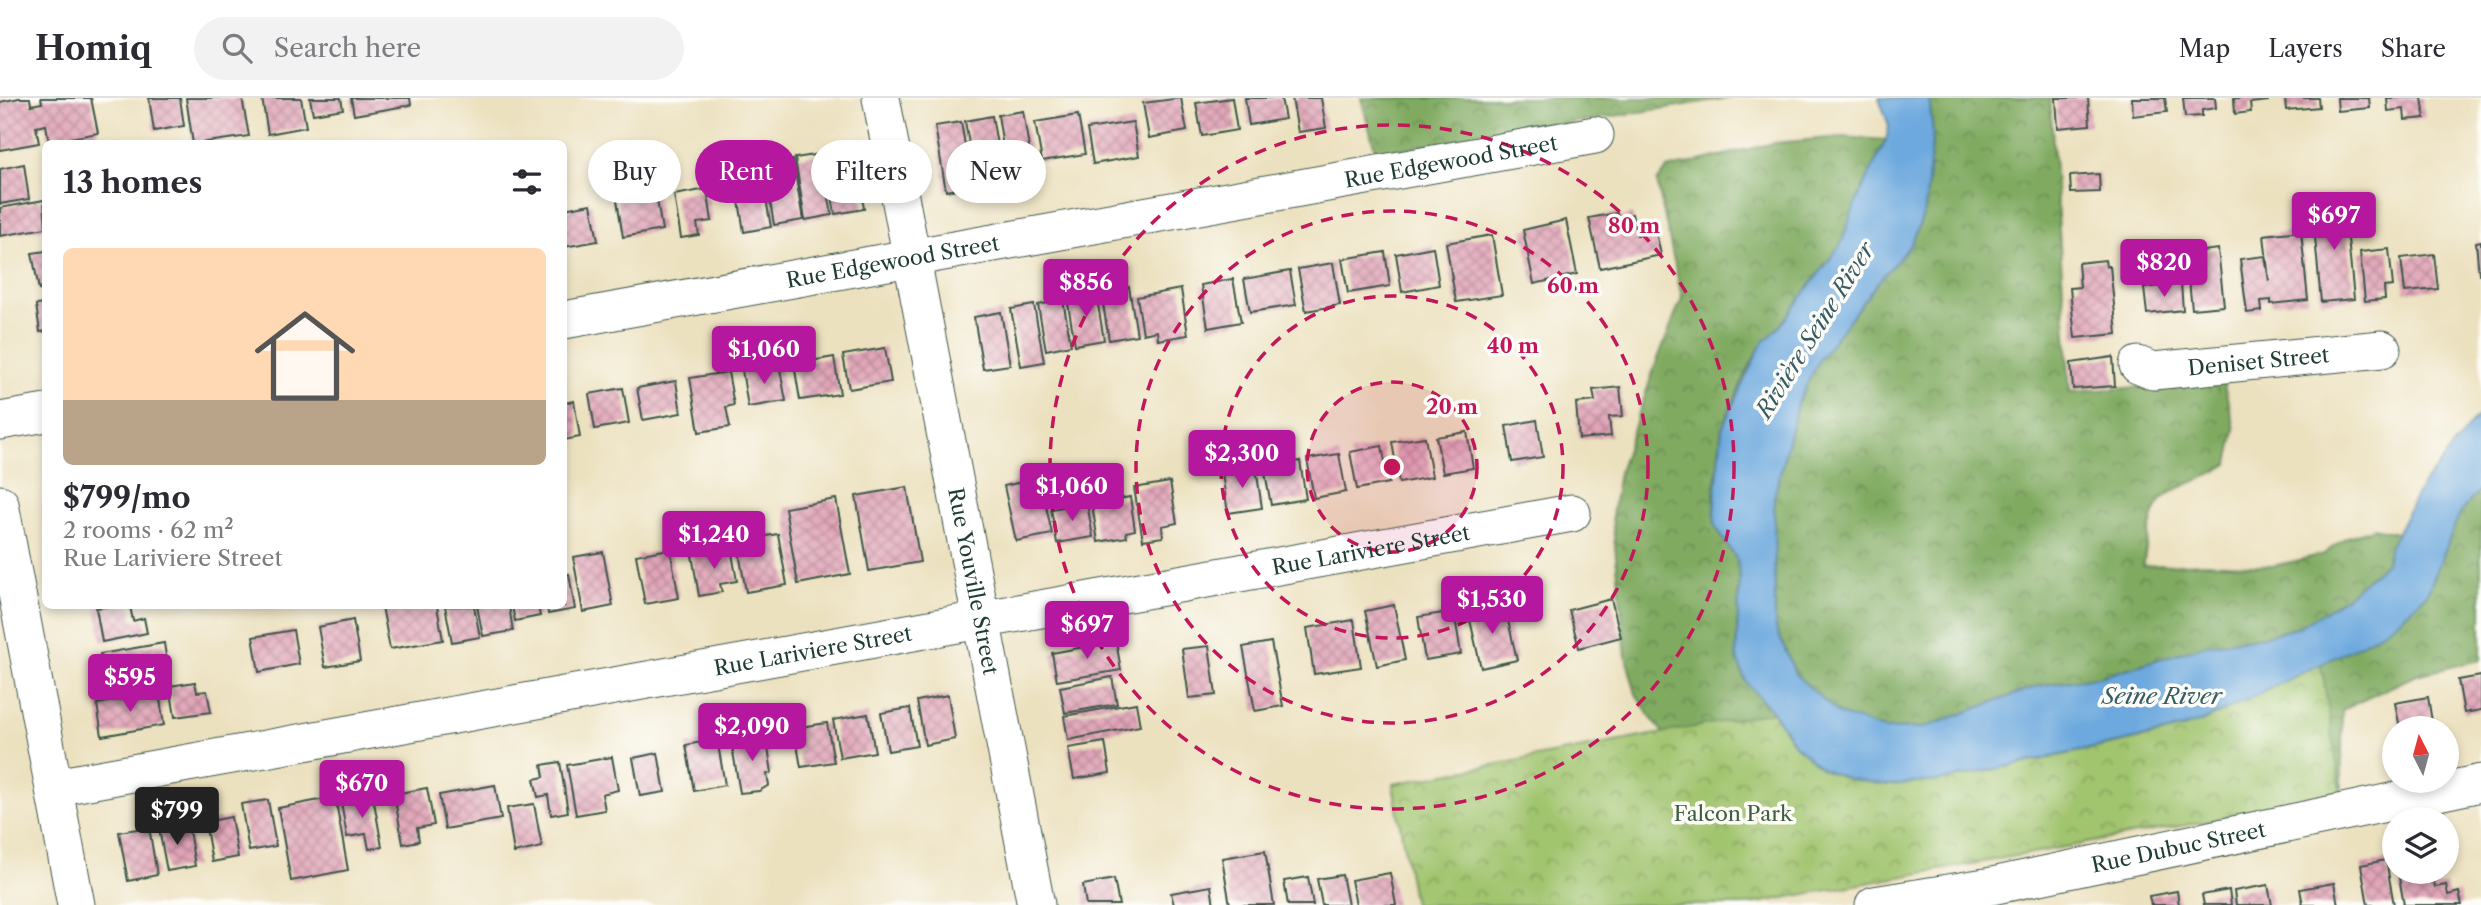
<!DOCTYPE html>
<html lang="en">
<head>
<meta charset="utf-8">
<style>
	:root { --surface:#fff; --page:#f2f2f3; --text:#2b2b33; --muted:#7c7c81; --line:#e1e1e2; --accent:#b5179e }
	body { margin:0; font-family:"Libre Caslon Text",serif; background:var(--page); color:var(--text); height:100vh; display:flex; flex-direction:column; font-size:26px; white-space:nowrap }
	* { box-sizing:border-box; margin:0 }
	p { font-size:23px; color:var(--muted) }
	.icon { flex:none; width:38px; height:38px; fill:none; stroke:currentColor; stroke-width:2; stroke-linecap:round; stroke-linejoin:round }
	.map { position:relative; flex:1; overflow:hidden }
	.panel { position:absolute; left:42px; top:42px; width:525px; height:469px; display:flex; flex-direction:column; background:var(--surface); border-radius:10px; box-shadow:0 4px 10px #0003 }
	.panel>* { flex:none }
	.top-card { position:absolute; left:588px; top:42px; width:665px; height:63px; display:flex; gap:14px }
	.needle { width:46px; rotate:354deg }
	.fabs { position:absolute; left:2382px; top:618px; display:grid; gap:14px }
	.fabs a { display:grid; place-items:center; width:77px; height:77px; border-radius:50%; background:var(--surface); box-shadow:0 4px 10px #0003; font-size:35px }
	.price { position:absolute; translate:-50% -60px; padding:0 16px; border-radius:7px; background:var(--accent); color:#fff; font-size:23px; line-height:46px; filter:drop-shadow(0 2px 4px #0008) }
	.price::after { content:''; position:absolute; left:50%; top:42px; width:21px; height:16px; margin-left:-10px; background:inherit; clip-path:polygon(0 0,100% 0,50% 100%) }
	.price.active { background:#222; color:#fff }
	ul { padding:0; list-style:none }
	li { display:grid; align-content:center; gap:14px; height:371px; padding:0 21px }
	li+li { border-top:2px solid var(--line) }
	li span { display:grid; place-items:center; height:217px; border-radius:10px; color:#555 }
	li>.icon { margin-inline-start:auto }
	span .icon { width:126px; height:126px; fill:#fffc; stroke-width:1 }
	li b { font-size:30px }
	h2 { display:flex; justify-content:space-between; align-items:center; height:84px; padding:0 21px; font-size:30px }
	.pill { padding:0 24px; border-radius:32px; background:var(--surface); box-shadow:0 4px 10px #0003; font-size:24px; line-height:63px }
	.pill.active { background:var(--accent); color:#fff }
	header { display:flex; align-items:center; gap:42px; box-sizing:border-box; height:98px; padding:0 35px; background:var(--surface); border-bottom:2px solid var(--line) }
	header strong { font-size:33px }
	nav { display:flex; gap:38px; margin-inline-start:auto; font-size:24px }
	.search { width:490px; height:63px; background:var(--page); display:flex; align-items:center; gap:18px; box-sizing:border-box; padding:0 24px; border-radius:38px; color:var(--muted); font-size:26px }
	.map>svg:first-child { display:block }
</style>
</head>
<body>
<header>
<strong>Homiq</strong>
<div class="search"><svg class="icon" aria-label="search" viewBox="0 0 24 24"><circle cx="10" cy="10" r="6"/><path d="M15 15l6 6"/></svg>Search here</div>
<nav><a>Map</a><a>Layers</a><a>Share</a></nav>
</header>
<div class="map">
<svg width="2481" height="807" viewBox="0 0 2481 807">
	<defs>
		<pattern id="forest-crowns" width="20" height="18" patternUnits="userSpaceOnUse" patternTransform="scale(1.75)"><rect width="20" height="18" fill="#80aa61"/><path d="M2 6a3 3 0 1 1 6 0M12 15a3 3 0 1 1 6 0" fill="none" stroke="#688c51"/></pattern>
		<pattern id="park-crowns" width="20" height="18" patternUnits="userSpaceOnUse" patternTransform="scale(1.75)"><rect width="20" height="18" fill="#a1c46e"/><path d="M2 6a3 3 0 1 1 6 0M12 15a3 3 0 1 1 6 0" fill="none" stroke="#83a05b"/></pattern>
		<pattern id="building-cross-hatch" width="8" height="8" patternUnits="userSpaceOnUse" patternTransform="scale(1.75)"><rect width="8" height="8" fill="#e1a4b8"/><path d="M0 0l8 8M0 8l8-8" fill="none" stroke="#b68796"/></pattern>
	</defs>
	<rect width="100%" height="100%" fill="#fdfcf7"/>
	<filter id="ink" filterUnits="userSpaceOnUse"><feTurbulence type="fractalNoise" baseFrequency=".0143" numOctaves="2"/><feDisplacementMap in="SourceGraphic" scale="14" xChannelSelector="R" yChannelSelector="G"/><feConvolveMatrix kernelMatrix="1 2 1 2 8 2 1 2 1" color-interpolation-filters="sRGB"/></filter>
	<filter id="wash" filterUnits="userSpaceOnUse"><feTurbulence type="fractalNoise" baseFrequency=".00686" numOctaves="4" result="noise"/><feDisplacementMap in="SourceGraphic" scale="28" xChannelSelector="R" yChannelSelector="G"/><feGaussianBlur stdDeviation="1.57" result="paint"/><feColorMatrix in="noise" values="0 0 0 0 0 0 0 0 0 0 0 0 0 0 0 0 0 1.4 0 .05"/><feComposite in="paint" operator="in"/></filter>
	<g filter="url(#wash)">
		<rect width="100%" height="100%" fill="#ece1bf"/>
		<path fill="url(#forest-crowns)" stroke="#50744a" stroke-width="2" d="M 1361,0 L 1730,0 L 1376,55 Z
			M 1929,0 L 2050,0 L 2070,294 L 2223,283 L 2235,331 L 2228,366 C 2209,379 2193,383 2173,393 C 2149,404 2148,445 2143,468 L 2204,465 L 2274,468 L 2324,456 L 2345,440 L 2374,430 L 2398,435 L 2390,448 L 2386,465 L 2344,501 L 2299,529 L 2270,537 L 2206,547 L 2103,578 L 2038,588 L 1923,630 L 1884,631 L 1857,623 L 1839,616 L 1810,591 L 1796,577 L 1775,528 L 1774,400 L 1797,306 L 1819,262 L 1877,185 L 1912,145 L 1925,112 L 1933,34 Z
			M 1842,39 L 1886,42 L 1854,109 L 1841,146 L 1779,229 L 1761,247 L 1746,275 L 1722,330 L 1714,398 L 1715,428 L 1737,462 L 1740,479 L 1736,557 L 1740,569 L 1746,584 L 1773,614 L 1794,646 L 1822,671 L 1849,681 L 1970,675 L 2169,634 L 2360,547 L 2399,522 L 2427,496 L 2461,413 L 2481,390 L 2481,562 L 2416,577 L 2342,612 L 2342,699 L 1708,690 L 1651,620 L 1636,596 L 1626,559 L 1612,418 L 1619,374 L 1655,268 L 1682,200 L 1657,84 L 1667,71 L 1774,45 Z"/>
		<path fill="url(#park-crowns)" stroke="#608051" stroke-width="2" d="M 2321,565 L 2342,699 L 1745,807 L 1414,807 L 1393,686 L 1773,614 L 1794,646 L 1822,671 L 1849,681 L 1940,683 L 2169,634 Z"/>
		<path fill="#6da9de" stroke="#467389" stroke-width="2" d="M 1879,0 L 1929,0 L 1933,34 L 1925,112 L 1912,145 L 1877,185 L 1819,262 L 1797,306 L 1774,400 L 1775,528 L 1796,577 L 1839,616 L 1884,631 L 1923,630 L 2038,588 L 2103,578 L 2206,547 L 2270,537 L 2299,529 L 2344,501 L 2386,465 L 2390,448 L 2419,392 L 2474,322 L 2481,317 L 2481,390 L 2461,413 L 2427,496 L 2399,522 L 2360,547 L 2201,624 L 2169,634 L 1940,683 L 1888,687 L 1849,681 L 1822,671 L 1794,646 L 1773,614 L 1746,584 L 1736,557 L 1740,479 L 1737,462 L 1715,428 L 1714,414 L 1722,330 L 1761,247 L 1779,229 L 1841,146 L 1854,109 L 1886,42 L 1889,28 Z"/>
		<g id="blocks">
			<path fill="url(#building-cross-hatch)" d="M 19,0 L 30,0 L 31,7 L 42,5 L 41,0 L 91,0 L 98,35 L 49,44 L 46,27 L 36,29 L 39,45 L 0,52 L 0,4 Z
				M 149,0 L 180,0 L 184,28 L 154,33 Z
				M 186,0 L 242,0 L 249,38 L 193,46 Z
				M 262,0 L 301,0 L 306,29 L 268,36 Z
				M 310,0 L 341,0 L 343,11 L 313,16 Z
				M 351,0 L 410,0 L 411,7 L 354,17 Z
				M 1181,0 L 1187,33 L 1149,40 L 1143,5 Z
				M 1232,0 L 1237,32 L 1202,38 L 1196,5 Z
				M 1245,0 L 1281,0 L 1285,21 L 1249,27 Z
				M 1292,0 L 1321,0 L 1326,30 L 1298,34 Z
				M 2056,0 L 2088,0 L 2090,27 L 2058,30 Z
				M 2132,0 L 2165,0 L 2167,14 L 2133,18 Z
				M 2183,0 L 2215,0 L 2216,10 L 2202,12 L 2202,18 L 2185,19 Z
				M 2234,0 L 2268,0 L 2268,3 L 2250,5 L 2251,14 L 2235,16 Z
				M 2285,0 L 2318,0 L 2319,9 L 2286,12 Z
				M 2337,0 L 2369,0 L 2370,10 L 2338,13 Z
				M 2387,0 L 2422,0 L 2425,20 L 2405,22 L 2404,11 L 2388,13 Z
				M 1023,13 L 1033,75 L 1008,80 L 998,17 Z
				M 1078,17 L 1085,56 L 1042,63 L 1035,24 Z
				M 992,18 L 1003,81 L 976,86 L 965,23 Z
				M 961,24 L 972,88 L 946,93 L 935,28 Z
				M 1133,24 L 1139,58 L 1093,66 L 1087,31 Z
				M 854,50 L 864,111 L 835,116 L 825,55 Z
				M 821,56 L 832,117 L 805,122 L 795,60 Z
				M 793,62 L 803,122 L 774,127 L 764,67 Z
				M 24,66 L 29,101 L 0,106 L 0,71 Z
				M 760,67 L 771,129 L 744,134 L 734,72 Z
				M 2099,76 L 2100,94 L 2071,95 L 2070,78 Z
				M 707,91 L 712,123 L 697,125 L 699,137 L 681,140 L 674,97 Z
				M 656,96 L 662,132 L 623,139 L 617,102 Z
				M 2344,100 L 2354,201 L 2321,204 L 2314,128 L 2322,127 L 2319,102 Z
				M 44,102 L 46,130 L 0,138 L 0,110 Z
				M 591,106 L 598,143 L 564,149 L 564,111 Z
				M 1617,115 L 1619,120 L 1632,116 L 1637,137 L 1656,134 L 1661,157 L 1600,170 L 1589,120 Z
				M 1566,122 L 1577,176 L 1534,186 L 1523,132 Z
				M 2301,133 L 2308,202 L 2271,206 L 2271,202 L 2261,203 L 2262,213 L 2247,215 L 2240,161 L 2265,158 L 2269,183 L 2264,137 Z
				M 1492,137 L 1502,197 L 1456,204 L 1446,145 Z
				M 2481,143 L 2481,175 L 2479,176 L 2476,144 Z
				M 1433,149 L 1439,187 L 1402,194 L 1396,156 Z
				M 2218,151 L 2224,208 L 2192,211 L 2186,155 Z
				M 2389,151 L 2393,188 L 2384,189 L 2385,201 L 2365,203 L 2360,154 Z
				M 46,153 L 46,191 L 39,192 L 32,155 Z
				M 1385,154 L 1390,188 L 1348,195 L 1342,161 Z
				M 2434,156 L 2438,191 L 2405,194 L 2401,160 Z
				M 2105,162 L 2106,168 L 2110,168 L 2117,236 L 2075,240 L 2070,190 L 2080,189 L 2078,165 Z
				M 1333,165 L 1340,207 L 1306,213 L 1298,171 Z
				M 1290,173 L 1296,207 L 1250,214 L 1244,181 Z
				M 1233,181 L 1241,224 L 1208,230 L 1201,187 Z
				M 2181,186 L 2183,212 L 2147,216 L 2144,190 Z
				M 1129,189 L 1137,237 L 1109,242 L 1101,194 Z
				M 1181,191 L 1188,237 L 1158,242 L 1157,233 L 1143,236 L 1137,199 Z
				M 1096,195 L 1104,242 L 1075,247 L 1067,200 Z
				M 1063,202 L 1071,247 L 1046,252 L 1038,207 Z
				M 46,206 L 46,233 L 40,234 L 36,207 Z
				M 1034,207 L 1044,264 L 1021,268 L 1011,211 Z
				M 1001,214 L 1010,267 L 983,271 L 974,219 Z
				M 885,250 L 891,284 L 849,291 L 843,257 Z
				M 834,259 L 840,296 L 800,302 L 794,266 Z
				M 2113,259 L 2115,288 L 2073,291 L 2071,265 Z
				M 779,266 L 786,303 L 748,309 L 742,272 Z
				M 728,274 L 734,307 L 726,309 L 730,329 L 699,334 L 690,280 Z
				M 676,283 L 681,315 L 643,322 L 637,290 Z
				M 1620,289 L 1623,318 L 1609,319 L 1611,338 L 1579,341 L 1576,305 L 1595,303 L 1593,292 Z
				M 623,290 L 629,325 L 595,331 L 589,296 Z
				M 574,303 L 580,339 L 564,342 L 564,305 Z
				M 1537,322 L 1543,359 L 1512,364 L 1506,328 Z
				M 1467,334 L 1473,370 L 1443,375 L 1436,339 Z
				M 1425,339 L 1432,379 L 1399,385 L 1392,344 Z
				M 1382,348 L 1389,385 L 1357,391 L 1350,354 Z
				M 1339,356 L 1346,394 L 1314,400 L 1307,361 Z
				M 1300,363 L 1306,401 L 1271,407 L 1264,369 Z
				M 1256,370 L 1262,410 L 1228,415 L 1222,375 Z
				M 1040,380 L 1052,436 L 1016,443 L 1004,388 Z
				M 1170,384 L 1177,425 L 1162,428 L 1163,439 L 1143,442 L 1134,390 Z
				M 907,389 L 920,464 L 869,473 L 856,398 Z
				M 1130,399 L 1135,432 L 1126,434 L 1127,439 L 1098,444 L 1092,406 Z
				M 836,401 L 850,476 L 798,486 L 785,410 Z
				M 1087,405 L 1093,439 L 1057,445 L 1051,411 Z
				M 778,436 L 787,487 L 746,494 L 737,443 Z
				M 731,450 L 737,483 L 720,486 L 722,494 L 699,498 L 692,457 Z
				M 670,451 L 679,500 L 645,506 L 636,457 Z
				M 603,454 L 613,508 L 583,514 L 573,459 Z
				M 569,476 L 575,511 L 548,516 L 547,508 L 564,508 L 564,477 Z
				M 1611,501 L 1621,539 L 1579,550 L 1569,512 Z
				M 1504,505 L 1517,562 L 1481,570 L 1468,513 Z
				M 1394,507 L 1405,562 L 1377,568 L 1365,513 Z
				M 113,508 L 130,508 L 133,523 L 144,520 L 147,535 L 102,544 L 96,510 Z
				M 382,508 L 437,508 L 443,542 L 390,551 Z
				M 445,508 L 474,508 L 480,539 L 452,544 Z
				M 477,508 L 509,508 L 513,533 L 483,538 Z
				M 512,508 L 538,508 L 540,518 L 515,523 Z
				M 1443,515 L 1444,521 L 1455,519 L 1461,556 L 1425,562 L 1418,519 Z
				M 353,522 L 360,563 L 325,569 L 318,529 Z
				M 1354,522 L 1361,569 L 1314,576 L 1307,530 Z
				M 293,532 L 299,566 L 259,574 L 253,539 Z
				M 1116,543 L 1121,572 L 1057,583 L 1052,555 Z
				M 1271,544 L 1283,608 L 1255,613 L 1243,549 Z
				M 164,545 L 170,584 L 106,594 L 100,556 Z
				M 1209,548 L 1216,597 L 1189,600 L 1182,551 Z
				M 2481,578 L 2481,612 L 2464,615 L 2458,582 Z
				M 1112,579 L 1117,606 L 1065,615 L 1060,589 Z
				M 195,584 L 197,594 L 207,593 L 211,614 L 175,619 L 170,588 Z
				M 159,595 L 164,627 L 102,638 L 97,606 Z
				M 948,597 L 955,641 L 925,647 L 917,603 Z
				M 2428,599 L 2433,630 L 2400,630 L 2395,605 Z
				M 1136,605 L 1140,628 L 1068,642 L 1064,618 Z
				M 910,610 L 917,648 L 888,653 L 881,615 Z
				M 868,616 L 875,654 L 840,660 L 833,622 Z
				M 827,625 L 834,664 L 801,669 L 794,630 Z
				M 766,636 L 772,675 L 767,676 L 769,687 L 759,693 L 740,695 L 731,642 Z
				M 717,641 L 725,687 L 694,693 L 686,647 Z
				M 1105,644 L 1110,675 L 1074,681 L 1068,650 Z
				M 658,655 L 665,694 L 640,698 L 633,660 Z
				M 612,659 L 618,692 L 602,696 L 605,712 L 576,717 L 567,667 Z
				M 560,664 L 568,714 L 551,717 L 548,697 L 538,699 L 534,681 L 544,679 L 542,667 Z
				M 495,687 L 501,721 L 445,731 L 439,697 Z
				M 427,690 L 434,727 L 417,730 L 419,743 L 403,746 L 394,696 Z
				M 373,698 L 382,749 L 369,751 L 366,736 L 347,739 L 341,704 Z
				M 335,699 L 348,772 L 291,783 L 278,710 Z
				M 268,702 L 276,748 L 249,753 L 241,706 Z
				M 534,706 L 542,749 L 514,755 L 507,710 Z
				M 231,719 L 238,759 L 212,764 L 205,724 Z
				M 188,726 L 195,768 L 167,773 L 159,731 Z
				M 149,729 L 157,777 L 128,783 L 119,734 Z
				M 1265,753 L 1274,807 L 1230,807 L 1222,760 Z
				M 2386,762 L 2394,807 L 2368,807 L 2361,767 Z
				M 2398,774 L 2432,774 L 2435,789 L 2446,787 L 2448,797 L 2459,794 L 2462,807 L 2404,807 Z
				M 1390,775 L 1396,807 L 1356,807 L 1351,782 Z
				M 1342,777 L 1348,807 L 1322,807 L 1317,781 Z
				M 1308,779 L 1313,807 L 1288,807 L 1284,783 Z
				M 1114,781 L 1119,807 L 1086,807 L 1083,787 Z
				M 2334,785 L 2338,807 L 2303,807 L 2300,791 Z
				M 2268,787 L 2272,807 L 2236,807 L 2234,793 Z
				M 1211,788 L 1214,807 L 1174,807 L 1171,795 Z
				M 2229,792 L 2231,807 L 2204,807 L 2202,797 Z
				M 2177,793 L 2179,807 L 2151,807 L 2149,798 Z"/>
		</g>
	</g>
	<g filter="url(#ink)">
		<use href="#blocks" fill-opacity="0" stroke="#3e5649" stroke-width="2"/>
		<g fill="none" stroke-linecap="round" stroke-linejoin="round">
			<defs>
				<g id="minor">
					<path id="s1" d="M 881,0 L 1036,807"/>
					<path id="s2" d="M 564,222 L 1595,37"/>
					<path id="s3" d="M 2138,267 L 2153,273 L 2382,251"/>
					<path d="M 0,323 L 46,315"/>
					<path d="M 0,406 L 76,807"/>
					<path id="s4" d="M 55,689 L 1572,415"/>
					<path id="s5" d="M 1874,807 L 1992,788 L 2481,685"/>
				</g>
			</defs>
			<use href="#minor" stroke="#3e5649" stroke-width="39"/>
			<use href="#minor" stroke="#fff" stroke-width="37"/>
		</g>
	</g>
	<circle cx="1392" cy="369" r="85" fill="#c2185b" fill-opacity=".12"/>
	<g fill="none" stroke="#c2185b" stroke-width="3.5" stroke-dasharray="12 9">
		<circle cx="1392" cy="369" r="85"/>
		<circle cx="1392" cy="369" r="171"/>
		<circle cx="1392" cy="369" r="256"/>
		<circle cx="1392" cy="369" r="342"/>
	</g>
	<g text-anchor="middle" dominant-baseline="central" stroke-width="7" stroke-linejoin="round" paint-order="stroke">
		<g font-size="21" fill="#1f3d34" stroke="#fdfcf7">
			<text stroke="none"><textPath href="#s2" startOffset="901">Rue Edgewood Street</textPath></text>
			<text stroke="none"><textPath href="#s2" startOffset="334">Rue Edgewood Street</textPath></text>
			<text stroke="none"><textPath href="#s3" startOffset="122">Deniset Street</textPath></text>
			<text stroke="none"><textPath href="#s4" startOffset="1337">Rue Lariviere Street</textPath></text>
			<text stroke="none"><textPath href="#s1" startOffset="492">Rue Youville Street</textPath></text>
			<text stroke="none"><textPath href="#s4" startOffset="770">Rue Lariviere Street</textPath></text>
			<text stroke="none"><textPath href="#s5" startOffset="310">Rue Dubuc Street</textPath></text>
		</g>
		<g font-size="21" fill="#405f42" stroke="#fdfcf7">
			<text x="1733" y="715">Falcon Park</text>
		</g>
		<g font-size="23" font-style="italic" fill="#365d67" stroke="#fdfcf7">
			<text transform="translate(1815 232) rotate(-58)">Rivière Seine River</text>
			<text x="2162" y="598">Seine River</text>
		</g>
	</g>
	<circle cx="1392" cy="369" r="10" fill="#c2185b" stroke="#fdfcf7" stroke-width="3.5"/>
	<g font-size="21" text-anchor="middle" font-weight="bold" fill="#c2185b" stroke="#fdfcf7" stroke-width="7" stroke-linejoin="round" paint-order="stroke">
		<text x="1634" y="135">80 m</text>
		<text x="1573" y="195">60 m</text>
		<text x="1513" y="255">40 m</text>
		<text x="1452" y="316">20 m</text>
	</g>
</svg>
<div class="fabs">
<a><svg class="needle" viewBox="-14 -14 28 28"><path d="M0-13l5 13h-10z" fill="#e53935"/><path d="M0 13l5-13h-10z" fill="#7c7c81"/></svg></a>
<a><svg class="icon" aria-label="layers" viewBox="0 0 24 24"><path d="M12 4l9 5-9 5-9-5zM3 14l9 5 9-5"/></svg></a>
</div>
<b class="price" style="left:2334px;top:154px">$697</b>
<b class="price" style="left:2164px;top:201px">$820</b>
<b class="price" style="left:1086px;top:221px">$856</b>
<b class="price" style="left:764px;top:288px">$1,060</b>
<b class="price" style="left:1242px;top:392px">$2,300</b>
<b class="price" style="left:1072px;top:425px">$1,060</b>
<b class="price" style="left:714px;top:473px">$1,240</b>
<b class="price" style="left:1492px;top:538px">$1,530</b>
<b class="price" style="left:1087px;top:563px">$697</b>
<b class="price" style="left:130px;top:616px">$595</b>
<b class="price" style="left:752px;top:665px">$2,090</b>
<b class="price" style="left:362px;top:722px">$670</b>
<b class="price active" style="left:177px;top:749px">$799</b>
<div class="top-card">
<a class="pill">Buy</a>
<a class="pill active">Rent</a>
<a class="pill">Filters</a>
<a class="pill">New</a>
</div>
<section class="panel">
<h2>13 homes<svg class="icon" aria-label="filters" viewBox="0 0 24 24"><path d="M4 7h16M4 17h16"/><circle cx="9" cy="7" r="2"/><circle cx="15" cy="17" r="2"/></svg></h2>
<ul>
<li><span style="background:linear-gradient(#ffd9b3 70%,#b9a48a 0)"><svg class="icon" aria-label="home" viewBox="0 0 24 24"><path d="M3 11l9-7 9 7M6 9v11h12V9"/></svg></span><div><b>$799/mo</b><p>2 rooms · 62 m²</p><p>Rue Lariviere Street</p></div></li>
</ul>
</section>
</div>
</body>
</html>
